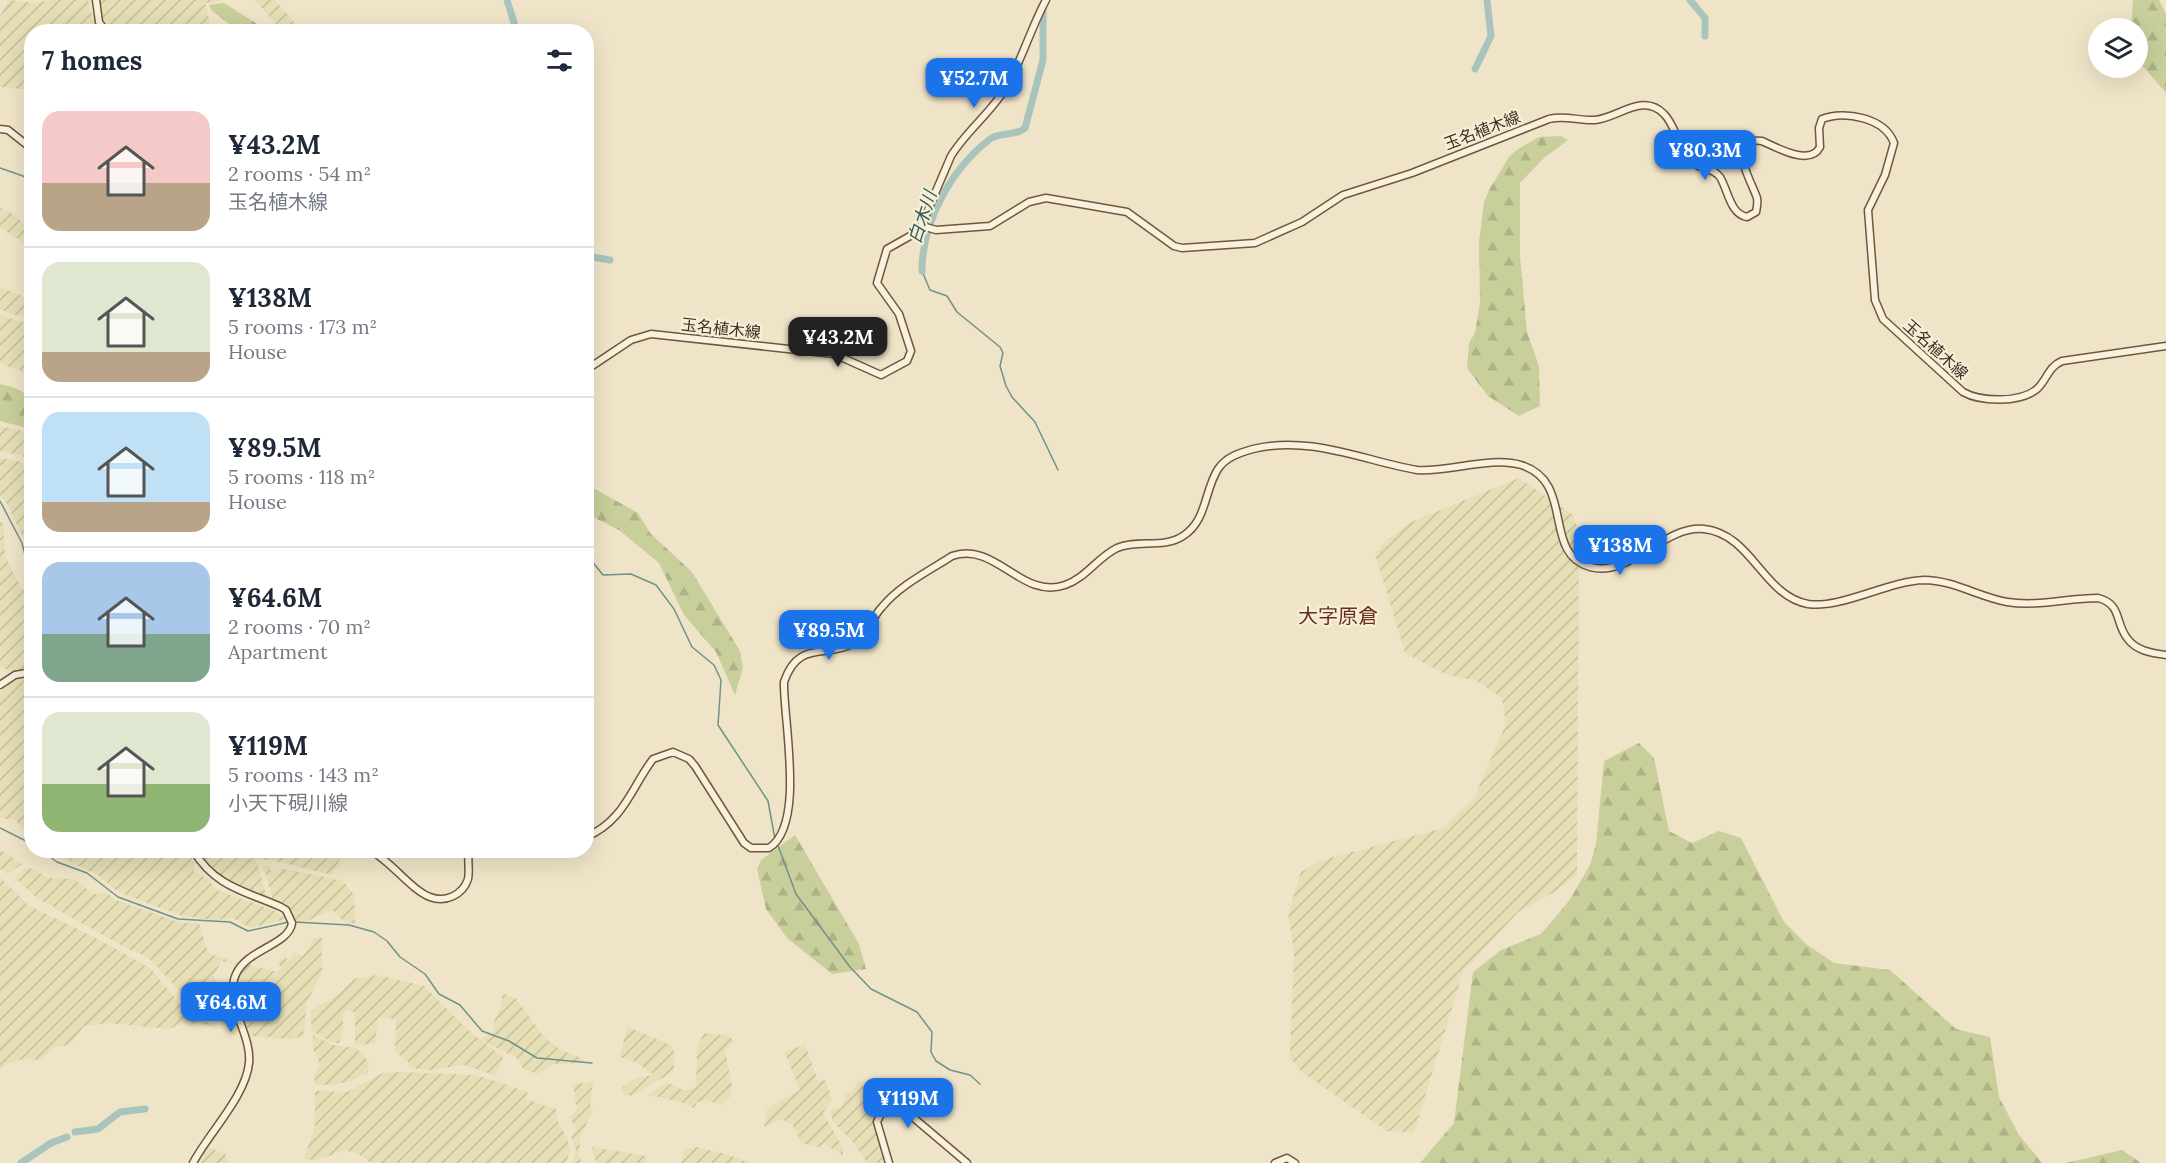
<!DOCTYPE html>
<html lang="en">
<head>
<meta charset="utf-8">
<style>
	:root { --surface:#fff; --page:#f6f6f7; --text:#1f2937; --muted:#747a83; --line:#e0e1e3; --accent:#1a73e8 }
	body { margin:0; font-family:Lora,"Noto Sans JP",serif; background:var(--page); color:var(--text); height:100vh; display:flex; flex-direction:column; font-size:22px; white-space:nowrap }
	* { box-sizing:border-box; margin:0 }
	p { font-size:20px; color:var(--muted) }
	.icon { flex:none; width:33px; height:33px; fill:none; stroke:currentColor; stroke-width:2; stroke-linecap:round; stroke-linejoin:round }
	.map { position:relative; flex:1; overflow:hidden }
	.details { position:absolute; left:24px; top:24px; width:570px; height:834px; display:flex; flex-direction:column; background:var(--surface); border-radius:24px; box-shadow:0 6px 24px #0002 }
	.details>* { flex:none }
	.fabs { position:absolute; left:2088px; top:18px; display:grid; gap:12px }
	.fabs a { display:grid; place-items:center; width:60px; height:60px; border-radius:50%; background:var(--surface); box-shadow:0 6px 24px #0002; font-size:30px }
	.price { position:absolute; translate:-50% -51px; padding:0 14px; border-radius:12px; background:var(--accent); color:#fff; font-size:20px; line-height:39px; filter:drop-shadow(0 2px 3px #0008) }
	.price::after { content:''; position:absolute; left:50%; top:36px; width:18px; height:14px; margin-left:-9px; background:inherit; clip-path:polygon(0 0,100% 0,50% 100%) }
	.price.active { background:#222; color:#fff }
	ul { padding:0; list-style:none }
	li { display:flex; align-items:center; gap:18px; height:150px; padding:0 18px }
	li+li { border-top:2px solid var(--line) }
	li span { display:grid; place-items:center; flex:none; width:168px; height:120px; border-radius:18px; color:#555 }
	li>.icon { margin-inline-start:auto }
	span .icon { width:72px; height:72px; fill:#fffc; stroke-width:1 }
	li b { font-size:26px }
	h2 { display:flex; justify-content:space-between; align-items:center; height:72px; padding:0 18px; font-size:26px }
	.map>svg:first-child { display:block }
</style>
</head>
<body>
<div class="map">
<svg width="2166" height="1163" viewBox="0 0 2166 1163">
	<defs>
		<pattern id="farmland-furrows" width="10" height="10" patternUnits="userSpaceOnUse" patternTransform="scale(1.5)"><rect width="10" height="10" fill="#e6deb5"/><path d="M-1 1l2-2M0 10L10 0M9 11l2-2" fill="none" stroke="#c6bf9b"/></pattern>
		<pattern id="forest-firs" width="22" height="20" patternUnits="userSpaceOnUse" patternTransform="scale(1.5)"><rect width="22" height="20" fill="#c9cf9b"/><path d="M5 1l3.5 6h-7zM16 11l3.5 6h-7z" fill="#aeb285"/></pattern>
	</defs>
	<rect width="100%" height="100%" fill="#f0e4c8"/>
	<path fill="url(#farmland-furrows)" d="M 9,0 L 34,3 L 52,0 L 88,0 L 93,19 L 101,31 L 32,32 L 31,90 L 0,87 L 0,16 Z
		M 100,0 L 223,0 L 205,3 L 212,31 L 112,31 L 99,15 Z
		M 255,0 L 275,0 L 302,31 L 282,31 Z
		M 0,208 L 13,214 L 31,231 L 31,253 L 20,240 L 0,228 Z
		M 0,287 L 27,298 L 31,292 L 31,319 L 10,314 L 0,309 Z
		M 0,315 L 31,325 L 31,374 L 0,364 Z
		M 0,426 L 31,433 L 31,468 L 23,456 L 0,451 Z
		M 0,458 L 22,462 L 31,478 L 31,562 L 30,551 L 4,498 L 0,496 Z
		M 1519,478 L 1573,515 L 1579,533 L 1577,875 L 1553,893 L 1518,912 L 1463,972 L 1414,1133 L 1387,1131 L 1303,1073 L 1290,1058 L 1294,952 L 1288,914 L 1301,872 L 1322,860 L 1443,828 L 1474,798 L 1506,724 L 1502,698 L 1475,680 L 1447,675 L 1405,653 L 1375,554 L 1388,539 L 1411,522 Z
		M 0,521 L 3,523 L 5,556 L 22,589 L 31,589 L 31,669 L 14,672 L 0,667 Z
		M 27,675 L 31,676 L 31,839 L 15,820 L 0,818 L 0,693 L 9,684 Z
		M 0,849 L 19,862 L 22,864 L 10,873 L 0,869 Z
		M 48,851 L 188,851 L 194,862 L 194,872 L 206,878 L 217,890 L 275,911 L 286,919 L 250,928 L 233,918 L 216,920 L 183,916 L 118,892 L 98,875 Z
		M 197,851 L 350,851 L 345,860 L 341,857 L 332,875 L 272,860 L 256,860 L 267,898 L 224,879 Z
		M 263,866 L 270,866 L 270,870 L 278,872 L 280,868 L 343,881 L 354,895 L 355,924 L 343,921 L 333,910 L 304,922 L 294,920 L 291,911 L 273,900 Z
		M 28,867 L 48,878 L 74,879 L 93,894 L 107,893 L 116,900 L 181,923 L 199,923 L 208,953 L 238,964 L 221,961 L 214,976 L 224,998 L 230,997 L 240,1030 L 235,1035 L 229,1032 L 226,1024 L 185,997 L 148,957 L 128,949 L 37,898 L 14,877 Z
		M 0,877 L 28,905 L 98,939 L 150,968 L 183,1008 L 220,1029 L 201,1023 L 185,1023 L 168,1029 L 109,1023 L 84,1026 L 70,1044 L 54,1048 L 41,1060 L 23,1059 L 8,1063 L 0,1071 Z
		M 322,937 L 322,971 L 307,1003 L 303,1036 L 291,1039 L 250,1036 L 236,995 L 237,982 L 247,964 L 276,972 L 283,968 L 276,962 L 286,958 L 290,961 L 293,953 L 303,956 L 314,939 Z
		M 377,975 L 424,986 L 467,1029 L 503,1057 L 496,1076 L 464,1065 L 429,1070 L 409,1068 L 409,1063 L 395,1051 L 396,1019 L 378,1017 L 375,1044 L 355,1045 L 355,1013 L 347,1009 L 343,1014 L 343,1030 L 339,1043 L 333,1043 L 312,1031 L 310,1011 L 337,996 L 354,979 Z
		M 505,994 L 516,999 L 546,1039 L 561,1050 L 584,1059 L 577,1063 L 553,1064 L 539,1074 L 524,1070 L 516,1057 L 488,1044 L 482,1038 L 494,1032 L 494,1022 L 502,1003 L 502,996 Z
		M 628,1027 L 671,1045 L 674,1052 L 674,1071 L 632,1096 L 623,1094 L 622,1088 L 635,1078 L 654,1075 L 636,1062 L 619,1057 Z
		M 704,1033 L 729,1036 L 734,1042 L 725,1050 L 732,1087 L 730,1097 L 722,1105 L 707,1100 L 697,1102 L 694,1108 L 681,1102 L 648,1095 L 667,1082 L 685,1091 L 696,1087 L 697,1048 Z
		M 313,1035 L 333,1045 L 356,1048 L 369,1062 L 368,1072 L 351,1081 L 332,1085 L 315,1085 L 314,1075 L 320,1064 L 313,1049 Z
		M 805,1044 L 818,1081 L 825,1080 L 832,1099 L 823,1113 L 843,1148 L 843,1156 L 825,1144 L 818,1147 L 802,1143 L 792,1124 L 781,1119 L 764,1128 L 767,1109 L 800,1090 L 785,1053 Z
		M 402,1072 L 476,1075 L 528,1092 L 525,1099 L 556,1109 L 558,1121 L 568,1140 L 570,1151 L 566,1163 L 371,1163 L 360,1155 L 345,1150 L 318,1160 L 304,1159 L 315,1125 L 315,1091 L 347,1092 L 383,1073 Z
		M 858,1080 L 883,1099 L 873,1123 L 886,1163 L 867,1163 L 854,1143 L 834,1123 L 830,1114 L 833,1109 L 841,1108 L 846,1094 L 853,1091 Z
		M 593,1081 L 590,1107 L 593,1110 L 580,1137 L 579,1158 L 584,1163 L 573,1163 L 576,1149 L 571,1137 L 576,1130 L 570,1117 L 577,1110 L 573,1085 Z
		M 592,1147 L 646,1156 L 647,1163 L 596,1163 Z
		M 696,1147 L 723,1153 L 751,1163 L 681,1163 L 684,1150 Z
		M 211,1148 L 225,1154 L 229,1163 L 201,1163 L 204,1154 Z"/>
	<path fill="url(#forest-firs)" d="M 2133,0 L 2159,0 L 2166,14 L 2166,93 L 2139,62 L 2138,28 L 2131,28 Z
		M 224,3 L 268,31 L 238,31 L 211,10 L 209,5 Z
		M 1561,136 L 1568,140 L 1544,158 L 1520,183 L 1520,256 L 1527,332 L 1539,366 L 1540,406 L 1519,416 L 1488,396 L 1467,368 L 1469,343 L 1475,333 L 1480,302 L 1479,242 L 1484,202 L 1489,190 L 1509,157 L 1518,149 L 1539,137 Z
		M 0,384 C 32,391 32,399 31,429 L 0,421 Z
		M 586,484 L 638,513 L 650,533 L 692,572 L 740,651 L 743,668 L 735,695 L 716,652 L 684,615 L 659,563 L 619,530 L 587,514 Z
		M 1639,743 L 1654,758 L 1669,831 L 1692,843 L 1719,831 L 1741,838 L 1784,922 L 1806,944 L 1834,963 L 1890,970 L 1956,1029 L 1990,1037 L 1999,1097 L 2019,1135 L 2042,1163 L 1420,1163 L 1454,1123 L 1473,972 L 1501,950 L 1541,934 L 1569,901 L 1590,865 L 1596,844 L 1604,761 Z
		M 795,835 L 859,944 L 866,969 L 832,974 L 787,938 L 766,909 L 757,869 L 761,860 Z
		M 2122,1150 L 2141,1163 L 2066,1163 Z"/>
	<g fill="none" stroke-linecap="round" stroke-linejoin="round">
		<path stroke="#6f938a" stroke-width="1.5" d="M 0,168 L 23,176 L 32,183
			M 922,271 L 930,290 L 947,296 L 957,312 L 1000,347 L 1003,353 L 1000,366 L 1006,386 L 1012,397 L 1035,422 L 1058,470
			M 0,501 L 22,543 L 32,583
			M 586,534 L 591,560 L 603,575 L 631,574 L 656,585 L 674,609 L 692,647 L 714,665 L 721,680 L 718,725 L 768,801 L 775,839
			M 0,828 L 32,844
			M 777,843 L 796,894 L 850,967 L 871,989 L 917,1012 L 932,1032 L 931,1052 L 936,1061 L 950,1070 L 970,1075 L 980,1084
			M 41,850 L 57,862 L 87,873 L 118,897 L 178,919 L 230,922 L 248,931 L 289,922
			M 294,922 L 349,925 L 374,932 L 387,941 L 400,957 L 425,974 L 439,994 L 460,1005 L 482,1031 L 509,1041 L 537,1058 L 592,1063"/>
		<path stroke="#a9c4bc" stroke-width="7" d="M 507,0 L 517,32
			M 1690,0 L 1705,18 L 1705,36
			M 1475,69 L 1491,36 L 1487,0
			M 586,256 L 610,260
			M 922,271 C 922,222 951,169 990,139 C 1001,131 1015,137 1025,128 L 1043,60 L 1043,9
			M 75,1132 L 98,1129 L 120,1112 L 145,1109
			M 21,1163 L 51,1143 L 67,1137"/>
		<defs>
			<path id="secondary" d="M 96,0 L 99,22 L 106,32
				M 0,129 L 8,130 L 32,149
				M 922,226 L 936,230 L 990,226 L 1029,202 L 1046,198 L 1127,212 L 1174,246 L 1182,248 L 1255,243 L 1302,222 L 1343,195 L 1412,173 L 1549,119 C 1565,115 1579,121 1595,120 C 1618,118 1643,92 1664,114 C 1677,127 1678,150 1692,162 C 1700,170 1713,167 1720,177 C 1728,190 1730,214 1747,217 L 1756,212 C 1757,207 1758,203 1757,198 C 1752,182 1723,136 1762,141 C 1776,147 1810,167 1820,147 L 1819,128 L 1822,119 C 1845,110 1885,118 1894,143 L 1885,175 L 1868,210 L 1875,300 L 1883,319 L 1963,392 C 1981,402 2020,403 2037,389 C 2047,380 2048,367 2062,361 L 2166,346
				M 586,370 L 631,340 L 651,334 L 834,354 L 881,375 L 907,361 L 911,351 L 899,314 L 877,283 L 887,249 L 919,231 L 951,156 C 967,130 992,112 1007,86 C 1022,59 1031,28 1046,0
				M 0,685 L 15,675 L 32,672
				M 586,837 C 624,821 631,788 653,759 L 673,752 L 689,759 L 695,766 L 744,843 L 751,848 L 769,848 C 806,825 783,719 784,682 C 799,637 829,661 858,640 C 870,632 872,617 882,607 C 900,585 929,571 952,556 C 996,541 1021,600 1065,585 C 1086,578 1098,557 1117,548 C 1138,539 1163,549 1183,536 C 1207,521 1204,491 1218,469 C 1226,457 1239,453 1253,449 C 1309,435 1362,460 1417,470 C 1450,472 1491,456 1521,465 C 1576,482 1541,553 1590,567 C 1631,578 1663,525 1704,529 C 1752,534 1763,596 1808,604 C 1841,609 1888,581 1924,580 C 1953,580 1979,597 2007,602 C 2038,607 2067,598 2098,598 C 2122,604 2115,623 2127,638 C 2136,651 2152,653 2166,655
				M 370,850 C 392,862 411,890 430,897 C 445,903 463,895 468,879 C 470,870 467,860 469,850
				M 193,1163 C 208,1134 246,1096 249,1063 C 252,1033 223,1003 236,974 C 247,949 289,945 292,923 L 286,910 L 281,907 C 245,891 215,887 193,850
				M 889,1163 L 877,1122 L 889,1097 L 967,1163
				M 1275,1163 L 1287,1158 L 1295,1163"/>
		</defs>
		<use href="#secondary" stroke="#6f573f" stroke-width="9"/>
		<use href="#secondary" stroke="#faf1dc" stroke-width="6"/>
	</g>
	<g text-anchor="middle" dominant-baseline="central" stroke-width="4.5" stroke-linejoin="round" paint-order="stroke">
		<g font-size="16" fill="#3d2e20" stroke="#f7eed8">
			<text transform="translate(1482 130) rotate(-21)">玉名植木線</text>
			<text transform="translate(721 328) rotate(6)">玉名植木線</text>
			<text transform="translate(1936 349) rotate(42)">玉名植木線</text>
		</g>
		<g font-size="18" font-style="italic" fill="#2f5d5a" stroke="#f7eed8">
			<text transform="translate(922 217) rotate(-72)">白木川</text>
		</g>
		<g font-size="20" fill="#6b2e1e" stroke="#f7eed8">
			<text x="1338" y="615">大字原倉</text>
		</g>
	</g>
</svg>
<div class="fabs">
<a><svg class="icon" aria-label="layers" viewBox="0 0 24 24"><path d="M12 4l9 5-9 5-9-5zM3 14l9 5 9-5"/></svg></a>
</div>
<b class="price" style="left:974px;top:109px">¥52.7M</b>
<b class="price" style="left:1705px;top:181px">¥80.3M</b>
<b class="price active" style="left:838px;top:368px">¥43.2M</b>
<b class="price" style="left:1620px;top:576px">¥138M</b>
<b class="price" style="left:829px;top:661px">¥89.5M</b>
<b class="price" style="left:231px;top:1033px">¥64.6M</b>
<b class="price" style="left:908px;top:1129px">¥119M</b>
<section class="details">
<h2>7 homes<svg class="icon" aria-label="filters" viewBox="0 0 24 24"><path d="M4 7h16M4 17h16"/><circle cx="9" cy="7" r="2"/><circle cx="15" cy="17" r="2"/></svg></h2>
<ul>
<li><span style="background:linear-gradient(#f6c9c9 60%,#b9a48a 0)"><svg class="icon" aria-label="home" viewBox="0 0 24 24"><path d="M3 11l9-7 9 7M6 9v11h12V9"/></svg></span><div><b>¥43.2M</b><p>2 rooms · 54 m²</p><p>玉名植木線</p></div></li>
<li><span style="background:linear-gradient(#dfe7d0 75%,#b9a48a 0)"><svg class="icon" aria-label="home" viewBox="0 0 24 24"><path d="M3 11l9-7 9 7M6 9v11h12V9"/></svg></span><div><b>¥138M</b><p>5 rooms · 173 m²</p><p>House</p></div></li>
<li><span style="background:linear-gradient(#bfe0f5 75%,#b9a48a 0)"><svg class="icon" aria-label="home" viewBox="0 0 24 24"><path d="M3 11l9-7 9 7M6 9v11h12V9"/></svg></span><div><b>¥89.5M</b><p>5 rooms · 118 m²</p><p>House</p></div></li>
<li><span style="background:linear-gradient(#a9c7e8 60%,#7fa58c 0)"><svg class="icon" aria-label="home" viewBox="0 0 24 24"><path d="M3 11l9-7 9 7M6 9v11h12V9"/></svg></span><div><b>¥64.6M</b><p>2 rooms · 70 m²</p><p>Apartment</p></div></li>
<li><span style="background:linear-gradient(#dfe7d0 60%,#8fb573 0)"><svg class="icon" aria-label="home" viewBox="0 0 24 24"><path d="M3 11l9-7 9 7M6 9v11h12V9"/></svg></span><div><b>¥119M</b><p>5 rooms · 143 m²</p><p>小天下硯川線</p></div></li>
</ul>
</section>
</div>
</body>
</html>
